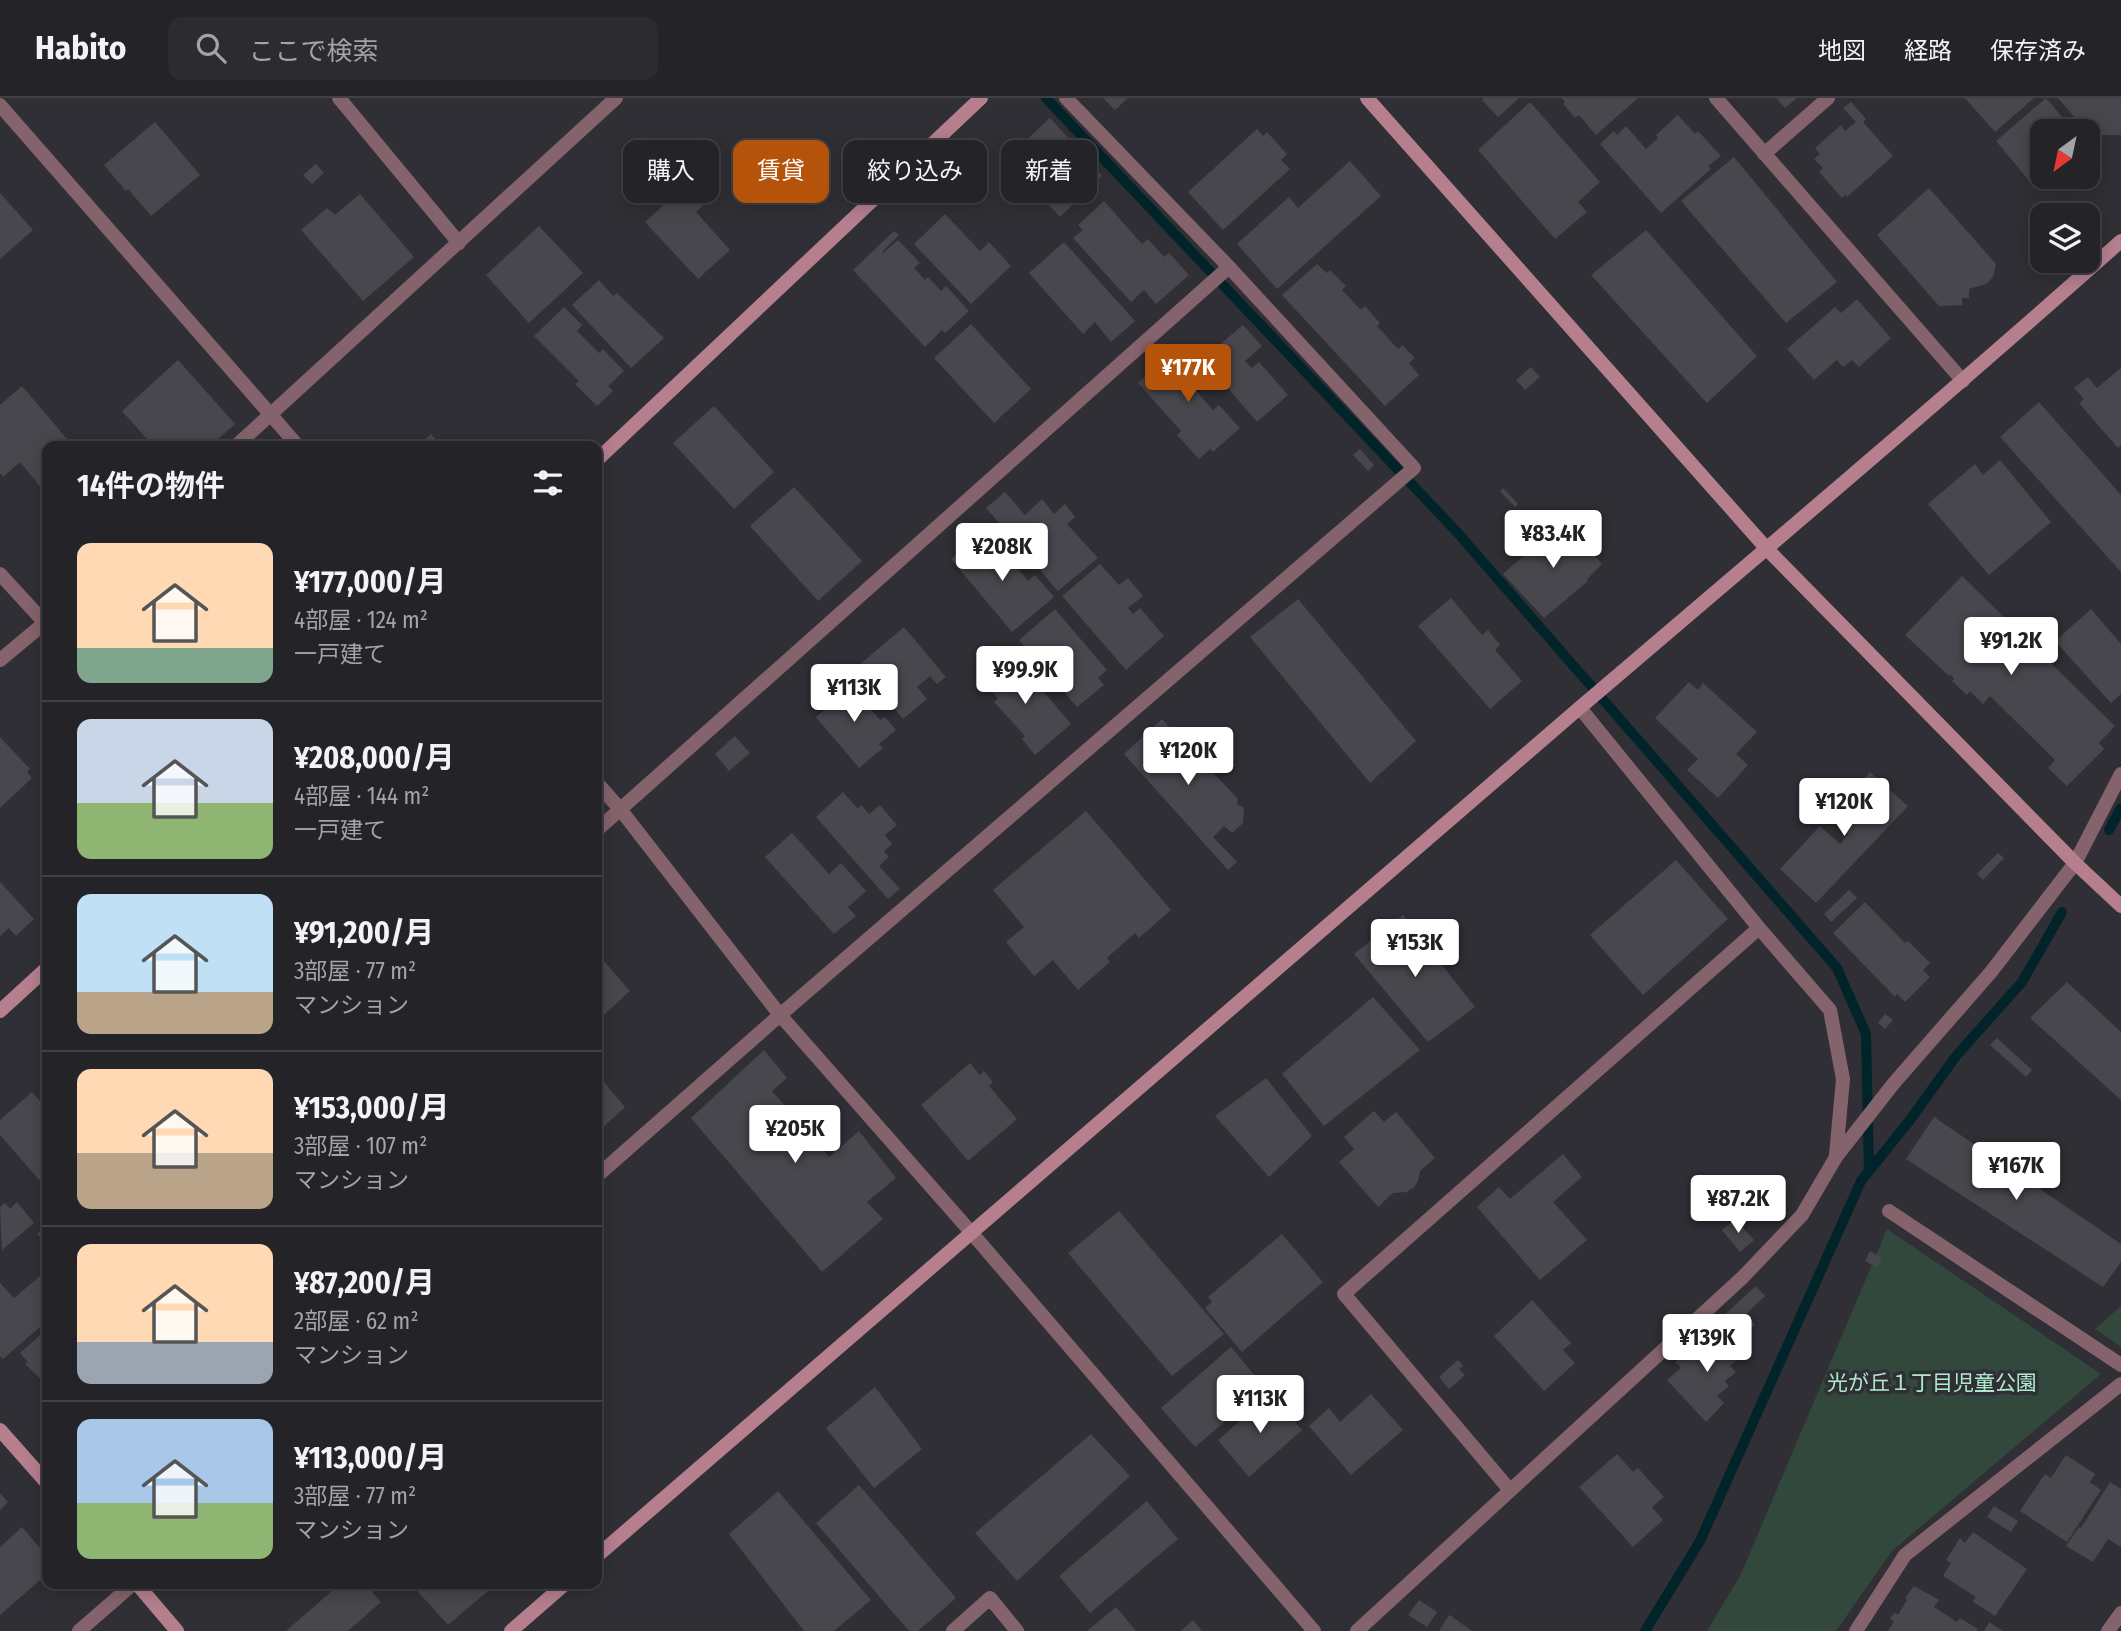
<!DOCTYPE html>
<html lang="ja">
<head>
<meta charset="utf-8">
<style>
	:root { --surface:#232328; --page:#2b2b30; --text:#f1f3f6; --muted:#a3a4a8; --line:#404045; --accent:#b45309 }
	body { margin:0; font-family:"Fira Sans Condensed","Noto Sans JP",sans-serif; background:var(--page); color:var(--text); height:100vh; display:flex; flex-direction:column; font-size:26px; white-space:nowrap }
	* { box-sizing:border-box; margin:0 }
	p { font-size:23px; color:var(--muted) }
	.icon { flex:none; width:38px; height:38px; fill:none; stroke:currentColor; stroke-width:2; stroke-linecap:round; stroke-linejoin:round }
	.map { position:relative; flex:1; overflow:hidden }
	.details { position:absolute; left:42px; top:343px; width:560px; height:1148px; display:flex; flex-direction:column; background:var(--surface); border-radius:14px; box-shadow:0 4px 18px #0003,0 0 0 2px var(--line) }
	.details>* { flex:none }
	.guide { position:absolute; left:623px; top:42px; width:665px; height:63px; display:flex; gap:14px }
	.needle { width:46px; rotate:213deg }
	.buttons { position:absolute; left:2030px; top:21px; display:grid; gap:14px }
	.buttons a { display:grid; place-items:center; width:70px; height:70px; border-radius:14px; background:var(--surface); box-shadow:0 4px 18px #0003,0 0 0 2px var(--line); font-size:35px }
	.price { position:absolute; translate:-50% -60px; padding:0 16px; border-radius:7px; background:#fff; color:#222; font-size:23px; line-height:46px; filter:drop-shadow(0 2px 4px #0008) }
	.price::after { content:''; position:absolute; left:50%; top:42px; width:21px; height:16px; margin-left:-10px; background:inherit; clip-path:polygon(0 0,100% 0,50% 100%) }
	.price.selected { background:var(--accent); color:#fff }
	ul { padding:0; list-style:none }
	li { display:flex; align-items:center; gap:21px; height:175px; padding:0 35px }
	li+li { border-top:2px solid var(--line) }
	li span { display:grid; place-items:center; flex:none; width:196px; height:140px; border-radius:14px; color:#555 }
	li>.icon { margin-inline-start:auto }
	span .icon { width:84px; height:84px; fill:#fffc; stroke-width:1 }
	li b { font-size:30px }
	h2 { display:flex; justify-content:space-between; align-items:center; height:84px; padding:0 35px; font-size:30px }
	.tag { padding:0 24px; border-radius:14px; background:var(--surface); box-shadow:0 4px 18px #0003,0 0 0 2px var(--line); font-size:24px; line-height:63px }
	.tag.selected { background:var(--accent); color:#fff }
	header { display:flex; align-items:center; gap:42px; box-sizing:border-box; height:98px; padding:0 35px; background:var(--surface); border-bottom:2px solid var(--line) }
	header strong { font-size:33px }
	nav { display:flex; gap:38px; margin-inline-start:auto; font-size:24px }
	.search { width:490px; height:63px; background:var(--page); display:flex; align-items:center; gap:18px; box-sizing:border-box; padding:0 24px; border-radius:14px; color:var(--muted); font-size:26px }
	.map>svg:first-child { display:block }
</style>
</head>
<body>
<header>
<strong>Habito</strong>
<div class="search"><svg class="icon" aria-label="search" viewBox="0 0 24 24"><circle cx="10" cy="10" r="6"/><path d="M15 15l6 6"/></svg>ここで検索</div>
<nav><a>地図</a><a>経路</a><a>保存済み</a></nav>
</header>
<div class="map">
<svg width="2121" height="1533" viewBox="0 0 2121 1533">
	<rect width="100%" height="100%" fill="#2f2f35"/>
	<path fill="#33483d" d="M 1887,1131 L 2101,1276 L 1892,1453 L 1836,1533 L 1707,1533 L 1741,1476 Z
		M 2121,1208 L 2121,1249 L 2095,1231 Z"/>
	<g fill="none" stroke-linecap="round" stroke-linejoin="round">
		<path stroke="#002429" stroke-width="10" d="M 1046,0 L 1456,433 L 1837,870 L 1866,936 L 1869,1073
			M 2109,732 L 2121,710
			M 1645,1533 L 1700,1443 L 1861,1083 L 1910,1022 L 1956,958 L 2022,884 L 2062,814"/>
	</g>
	<path fill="#47474d" d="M 1103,0 L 1128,0 L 1115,12 Z
		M 1484,0 L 1519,0 L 1498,19 L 1482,2 Z
		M 1562,0 L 1638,0 L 1596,37 L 1579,17 L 1575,20 L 1563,6 L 1565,4 Z
		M 1776,0 L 1797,0 L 1785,10 Z
		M 1965,0 L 2034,0 L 1995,34 Z
		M 2046,0 L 2074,33 L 2042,33 L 2042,76 L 2031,85 L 1996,43 Z
		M 2058,0 L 2121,0 L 2121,37 L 2090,37 Z
		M 1530,4 L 1600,84 L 1578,104 L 1587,114 L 1555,141 L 1478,52 Z
		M 1851,4 L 1866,21 L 1863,24 L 1893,58 L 1847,99 L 1845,97 L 1842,100 L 1819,74 L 1823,70 L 1814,61 L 1820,56 L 1815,50 L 1841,27 L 1845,33 L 1856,24 L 1843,10 Z
		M 1678,17 L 1695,36 L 1698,33 L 1721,58 L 1708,68 L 1711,71 L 1661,115 L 1600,46 L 1614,33 L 1617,37 L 1626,28 L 1646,51 L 1658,40 L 1656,37 Z
		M 1050,20 L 1072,44 L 1065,51 L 1082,69 L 1089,63 L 1102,78 L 1060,119 L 1013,69 L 1032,52 L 1024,44 Z
		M 155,24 L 200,77 L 151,118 L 128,91 L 126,93 L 104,67 Z
		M 1257,31 L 1263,38 L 1267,34 L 1287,56 L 1281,62 L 1290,71 L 1223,132 L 1188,94 Z
		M 1734,59 L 1837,184 L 1786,225 L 1681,103 Z
		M 1350,63 L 1381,98 L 1277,191 L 1237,146 L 1289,99 L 1298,110 Z
		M 316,66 L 324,75 L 312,86 L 303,77 Z
		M 685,88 L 703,108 L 696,114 L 730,152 L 698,181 L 645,124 Z
		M 1929,90 L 1996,166 L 1993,179 L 1986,186 L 1969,191 L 1969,200 L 1962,200 L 1962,207 L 1939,208 L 1877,137 Z
		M 0,95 L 33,132 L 0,161 Z
		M 360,96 L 414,159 L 363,203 L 301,132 L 327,110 L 335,117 Z
		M 1104,103 L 1142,146 L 1148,141 L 1164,159 L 1169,155 L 1189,177 L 1156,206 L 1144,192 L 1131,204 L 1073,140 L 1083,132 L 1078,127 Z
		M 945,116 L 980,153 L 989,144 L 1011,168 L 971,206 L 914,146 Z
		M 539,128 L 583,175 L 529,225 L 486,177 Z
		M 1646,132 L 1757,258 L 1707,305 L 1591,177 Z
		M 894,133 L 899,137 L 882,154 L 883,155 L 898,142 L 920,165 L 914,170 L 925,182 L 928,179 L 941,193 L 946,188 L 969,213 L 945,235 L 942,232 L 925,249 L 853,172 Z
		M 1064,144 L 1135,223 L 1111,244 L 1095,224 L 1083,236 L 1029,175 Z
		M 1317,166 L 1327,175 L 1330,172 L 1346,188 L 1342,192 L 1361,212 L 1365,208 L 1380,225 L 1377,228 L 1397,250 L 1399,251 L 1402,247 L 1415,260 L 1409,265 L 1419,277 L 1385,308 L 1282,197 Z
		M 599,182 L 613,198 L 617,195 L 664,240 L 631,270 L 572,207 Z
		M 1857,201 L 1891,240 L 1859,269 L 1852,262 L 1843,269 L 1837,262 L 1814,282 L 1787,251 L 1835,209 L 1841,215 Z
		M 564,209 L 582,227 L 577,233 L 599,255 L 603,251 L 624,273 L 608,288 L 613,293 L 597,308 L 575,286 L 579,283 L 534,238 Z
		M 971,226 L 1031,291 L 994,325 L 934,260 Z
		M 1243,227 L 1262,248 L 1245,263 L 1252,270 L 1259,264 L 1288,297 L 1257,324 L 1203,261 Z
		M 1179,248 L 1204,277 L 1193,289 L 1213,312 L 1219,307 L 1240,330 L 1213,354 L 1210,351 L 1199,361 L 1177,337 L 1181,333 L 1138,285 Z
		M 178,262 L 235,326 L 210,348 L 153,348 L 122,313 Z
		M 1531,269 L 1540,279 L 1525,292 L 1516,282 Z
		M 2121,270 L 2121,347 L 2118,350 L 2079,305 L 2084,301 L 2074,290 L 2088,279 L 2097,290 Z
		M 22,288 L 73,348 L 47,348 L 47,397 L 20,364 L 3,379 L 0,375 L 0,307 Z
		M 2039,304 L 2121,397 L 2121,474 L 2000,339 Z
		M 714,308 L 774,374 L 734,411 L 673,345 Z
		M 431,336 L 441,348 L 417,348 Z
		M 1360,351 L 1374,367 L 1368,373 L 1353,357 Z
		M 2000,362 L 2051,424 L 1989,477 L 1928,406 L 1975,366 L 1983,377 Z
		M 794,389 L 862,463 L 818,503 L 750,428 Z
		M 1503,390 L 1518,406 L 1515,409 L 1500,393 Z
		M 1005,394 L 1025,417 L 1042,401 L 1054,416 L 1065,406 L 1075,419 L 1067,426 L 1098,460 L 1058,493 L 986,410 Z
		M 1562,423 L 1602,466 L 1587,481 L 1588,483 L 1544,520 L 1503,476 Z
		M 990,438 L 1028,483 L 1035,477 L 1054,499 L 1012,534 L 951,461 L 972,443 L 977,449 Z
		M 1100,466 L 1119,487 L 1128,480 L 1143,498 L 1128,510 L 1133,516 L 1140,510 L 1164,538 L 1126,572 L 1062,498 Z
		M 1962,478 L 2115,628 L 2099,645 L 2104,651 L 2067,688 L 2048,670 L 2055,662 L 1990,598 L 1983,606 L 1970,593 L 1967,597 L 1952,583 L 1954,581 L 1951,577 L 1949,578 L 1905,537 Z
		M 1451,500 L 1482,537 L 1488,532 L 1500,547 L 1495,552 L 1522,583 L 1490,611 L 1418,528 Z
		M 1298,501 L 1416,643 L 1370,685 L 1250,539 Z
		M 1055,511 L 1107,572 L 1098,580 L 1104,587 L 1077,609 L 1019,542 Z
		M 2091,511 L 2121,546 L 2121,596 L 2111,605 L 2055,543 Z
		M 904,529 L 946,579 L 937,586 L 930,578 L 917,589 L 927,601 L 903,621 L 858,568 Z
		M 999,559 L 1019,583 L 1029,576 L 1071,626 L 1035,657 L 1022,641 L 1025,638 L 994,604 L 998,601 L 978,577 Z
		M 844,580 L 880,622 L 885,619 L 896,632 L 879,646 L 883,650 L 859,670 L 816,619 L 832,606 L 825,597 Z
		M 1689,584 L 1698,592 L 1703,585 L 1757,634 L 1736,656 L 1748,667 L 1718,700 L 1687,672 L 1698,661 L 1655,620 Z
		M 1162,621 L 1238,701 L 1237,706 L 1244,710 L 1243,725 L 1232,735 L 1224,728 L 1213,739 L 1237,764 L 1228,772 L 1124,656 Z
		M 735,638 L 750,655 L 729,673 L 715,656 Z
		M 0,639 L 30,671 L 27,674 L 32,680 L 0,710 Z
		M 1870,674 L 1908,708 L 1816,805 L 1780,771 L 1820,728 L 1840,746 L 1848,737 L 1829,719 Z
		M 843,694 L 858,711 L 861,707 L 869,716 L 880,707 L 897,727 L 885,737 L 892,746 L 884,753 L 889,759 L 879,768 L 900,791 L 888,801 L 816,719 Z
		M 1086,713 L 1171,812 L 1139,840 L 1135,835 L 1107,860 L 1110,864 L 1078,892 L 1053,862 L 1034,878 L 1006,844 L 1024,829 L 993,792 Z
		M 792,735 L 829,776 L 841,765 L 866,793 L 848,809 L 856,818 L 834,836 L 765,759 Z
		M 1998,755 L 2004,760 L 1983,782 L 1977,776 Z
		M 1676,762 L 1728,821 L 1643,897 L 1590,837 Z
		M 0,784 L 34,821 L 16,838 L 9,830 L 0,838 Z
		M 1849,792 L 1857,800 L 1831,824 L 1824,816 Z
		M 1865,804 L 1905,845 L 1908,843 L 1930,865 L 1923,872 L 1930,879 L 1905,904 L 1897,896 L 1895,899 L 1833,835 Z
		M 1403,817 L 1475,909 L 1428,944 L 1354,856 Z
		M 597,855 L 630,893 L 597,923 Z
		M 2067,884 L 2121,934 L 2121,1002 L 2030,920 Z
		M 1373,899 L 1420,952 L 1324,1028 L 1282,976 Z
		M 1885,916 L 1893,922 L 1885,931 L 1878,925 Z
		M 1997,940 L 2032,972 L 2026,979 L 1990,947 Z
		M 764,952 L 787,980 L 772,993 L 829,1059 L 859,1033 L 896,1080 L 867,1104 L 883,1121 L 822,1174 L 691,1020 Z
		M 970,965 L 980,977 L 984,973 L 993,984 L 989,988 L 1017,1021 L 968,1063 L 921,1007 Z
		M 597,976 L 625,1009 L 597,1035 Z
		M 1266,980 L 1312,1038 L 1269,1079 L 1215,1018 Z
		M 32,994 L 47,1011 L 47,1091 L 0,1037 L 0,1022 Z
		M 1374,1013 L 1384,1024 L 1396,1014 L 1435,1060 L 1420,1073 L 1418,1083 L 1414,1089 L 1407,1094 L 1393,1095 L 1378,1109 L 1339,1064 L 1354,1051 L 1344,1039 Z
		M 1934,1019 L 2121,1146 L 2121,1164 L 2103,1189 L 1906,1061 Z
		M 1563,1056 L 1582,1079 L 1553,1104 L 1587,1142 L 1540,1182 L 1477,1109 L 1499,1089 L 1510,1101 Z
		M 17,1104 L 34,1125 L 2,1152 L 0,1109 L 5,1105 L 10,1111 Z
		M 1119,1113 L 1224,1236 L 1172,1278 L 1068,1155 Z
		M 1735,1121 L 1754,1142 L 1740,1154 L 1722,1132 Z
		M 47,1127 L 47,1147 L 37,1136 Z
		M 1282,1136 L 1323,1184 L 1242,1254 L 1205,1210 L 1212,1204 L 1208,1199 Z
		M 1870,1153 L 1882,1160 L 1877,1169 L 1865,1163 Z
		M 47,1172 L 47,1223 L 3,1261 L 0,1258 L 0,1185 L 14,1200 Z
		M 1756,1188 L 1765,1198 L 1746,1216 L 1755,1227 L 1741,1239 L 1723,1218 Z
		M 1532,1202 L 1571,1245 L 1563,1252 L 1575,1265 L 1544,1293 L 1494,1238 Z
		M 1723,1230 L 1746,1254 L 1730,1268 L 1736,1274 L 1725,1283 L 1729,1288 L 1717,1298 L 1724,1305 L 1706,1324 L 1667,1282 L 1681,1270 L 1675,1264 L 1689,1252 L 1694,1257 Z
		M 47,1231 L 47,1287 L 25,1266 L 28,1264 L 20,1255 Z
		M 1231,1249 L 1265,1290 L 1195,1349 L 1161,1310 Z
		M 1458,1262 L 1463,1268 L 1459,1271 L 1465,1277 L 1449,1291 L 1439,1279 Z
		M 875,1289 L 922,1351 L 874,1390 L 826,1330 Z
		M 1271,1296 L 1302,1332 L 1249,1379 L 1218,1342 Z
		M 1371,1296 L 1403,1332 L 1351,1377 L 1309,1328 L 1329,1310 L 1340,1324 Z
		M 1091,1336 L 1130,1378 L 1017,1483 L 975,1435 Z
		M 1617,1356 L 1633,1374 L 1638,1370 L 1664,1399 L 1652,1409 L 1663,1422 L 1633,1449 L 1579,1389 Z
		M 2066,1357 L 2095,1376 L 2090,1384 L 2101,1392 L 2067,1444 L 2020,1413 L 2045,1376 L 2051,1380 Z
		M 2110,1384 L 2121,1391 L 2121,1449 L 2108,1441 L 2093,1464 L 2066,1448 L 2079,1429 L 2081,1430 Z
		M 859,1387 L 956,1500 L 918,1533 L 909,1533 L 816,1425 Z
		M 778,1393 L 871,1502 L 834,1533 L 804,1533 L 729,1436 Z
		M 0,1395 L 8,1404 L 0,1412 Z
		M 1147,1403 L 1178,1441 L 1090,1515 L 1059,1478 Z
		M 1994,1408 L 2018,1423 L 2011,1434 L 1987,1419 Z
		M 22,1429 L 47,1458 L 47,1476 L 0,1517 L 0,1449 Z
		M 1973,1434 L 2027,1471 L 1995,1518 L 1973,1504 L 1976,1499 L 1943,1478 L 1951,1465 L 1946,1462 L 1960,1440 L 1965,1445 Z
		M 340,1486 L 365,1486 L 381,1504 L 348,1533 L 286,1533 Z
		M 411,1486 L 496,1486 L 448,1527 Z
		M 1914,1488 L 1939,1502 L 1934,1509 L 1957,1524 L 1960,1520 L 1978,1531 L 1976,1533 L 1888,1533 L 1894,1523 L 1890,1521 L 1894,1515 L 1898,1517 L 1907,1502 L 1905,1500 Z
		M 1419,1502 L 1437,1514 L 1427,1529 L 1408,1517 Z
		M 1116,1509 L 1136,1533 L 1087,1533 Z
		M 1449,1517 L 1451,1518 L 1472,1533 L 1439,1533 Z
		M 1193,1522 L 1202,1533 L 1181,1533 Z
		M 1989,1524 L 2003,1533 L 1984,1533 Z"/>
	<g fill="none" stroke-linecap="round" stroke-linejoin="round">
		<path stroke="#85636c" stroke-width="14" d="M 339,0 L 459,145
			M 1716,0 L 1963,283
			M 0,7 L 298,348
			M 1764,56 L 1828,0
			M 236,348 L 616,0
			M 0,476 L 45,525
			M 0,562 L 47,523
			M 1580,610 L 1759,830
			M 597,685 L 620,711 L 780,917 L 970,1133 L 1314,1533
			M 597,732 L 1229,169
			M 597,1078 L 780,917 L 1414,370 L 1229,169 L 1066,0
			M 1889,1113 L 2121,1267
			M 1509,1391 L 1344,1196 L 1759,830 L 1830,912 L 1843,981 L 1836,1057
			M 79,1533 L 133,1486
			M 953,1533 L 990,1500 L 1017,1533
			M 1357,1533 L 1743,1179 L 1802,1117 L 1836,1059 L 1894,985 L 1991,874 L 2075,765 L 2121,676
			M 1856,1533 L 1905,1457 L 2121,1286
			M 2108,1533 L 2121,1515"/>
		<path stroke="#b57f8e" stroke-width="14" d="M 1367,0 L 1767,451 L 2075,765 L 2121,808
			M 597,362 L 981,0
			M 0,913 L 47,870
			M 0,1332 L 47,1385
			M 597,1458 C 922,1175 1248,892 1577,612 C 1759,457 1942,302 2121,143
			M 137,1486 L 177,1533
			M 511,1533 L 565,1486"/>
	</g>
	<g text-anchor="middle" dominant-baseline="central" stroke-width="7" stroke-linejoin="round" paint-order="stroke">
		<g font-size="21" fill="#aee9cb" stroke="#2f2f35">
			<text x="1932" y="1285">光が丘１丁目児童公園</text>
		</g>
	</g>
</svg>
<div class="buttons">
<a><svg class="needle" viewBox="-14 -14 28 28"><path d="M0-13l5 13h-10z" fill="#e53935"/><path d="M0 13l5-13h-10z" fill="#a3a4a8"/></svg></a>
<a><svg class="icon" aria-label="layers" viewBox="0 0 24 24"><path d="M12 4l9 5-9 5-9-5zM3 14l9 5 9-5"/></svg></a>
</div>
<b class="price selected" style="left:1188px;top:306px">¥177K</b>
<b class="price" style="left:1553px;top:472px">¥83.4K</b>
<b class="price" style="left:1002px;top:485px">¥208K</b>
<b class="price" style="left:2011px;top:579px">¥91.2K</b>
<b class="price" style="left:1025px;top:608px">¥99.9K</b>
<b class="price" style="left:854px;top:626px">¥113K</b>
<b class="price" style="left:1188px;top:689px">¥120K</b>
<b class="price" style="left:1844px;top:740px">¥120K</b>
<b class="price" style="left:1415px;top:881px">¥153K</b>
<b class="price" style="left:795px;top:1067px">¥205K</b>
<b class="price" style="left:2016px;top:1104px">¥167K</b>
<b class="price" style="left:1738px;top:1137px">¥87.2K</b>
<b class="price" style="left:1707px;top:1276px">¥139K</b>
<b class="price" style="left:1260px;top:1337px">¥113K</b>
<div class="guide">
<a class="tag">購入</a>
<a class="tag selected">賃貸</a>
<a class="tag">絞り込み</a>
<a class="tag">新着</a>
</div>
<section class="details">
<h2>14件の物件<svg class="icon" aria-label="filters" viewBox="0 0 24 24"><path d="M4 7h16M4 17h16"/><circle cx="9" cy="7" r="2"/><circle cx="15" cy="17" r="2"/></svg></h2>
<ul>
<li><span style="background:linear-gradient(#ffd9b3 75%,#7fa58c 0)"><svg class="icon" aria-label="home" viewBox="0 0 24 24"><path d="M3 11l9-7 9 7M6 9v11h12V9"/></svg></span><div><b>¥177,000/月</b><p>4部屋 · 124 m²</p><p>一戸建て</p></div></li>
<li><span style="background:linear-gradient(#c9d6e8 60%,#8fb573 0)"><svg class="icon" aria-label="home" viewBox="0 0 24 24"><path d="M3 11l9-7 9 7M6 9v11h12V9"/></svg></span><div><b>¥208,000/月</b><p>4部屋 · 144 m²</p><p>一戸建て</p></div></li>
<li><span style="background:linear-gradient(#bfe0f5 70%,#b9a48a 0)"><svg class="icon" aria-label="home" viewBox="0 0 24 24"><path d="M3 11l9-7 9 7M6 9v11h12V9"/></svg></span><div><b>¥91,200/月</b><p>3部屋 · 77 m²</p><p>マンション</p></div></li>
<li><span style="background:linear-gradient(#ffd9b3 60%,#b9a48a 0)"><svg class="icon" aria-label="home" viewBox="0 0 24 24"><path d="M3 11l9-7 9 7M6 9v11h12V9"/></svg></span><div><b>¥153,000/月</b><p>3部屋 · 107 m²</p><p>マンション</p></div></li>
<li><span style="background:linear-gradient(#ffd9b3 70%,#9aa5b1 0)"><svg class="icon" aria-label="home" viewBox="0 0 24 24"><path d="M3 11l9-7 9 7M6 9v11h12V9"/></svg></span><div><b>¥87,200/月</b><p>2部屋 · 62 m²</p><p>マンション</p></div></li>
<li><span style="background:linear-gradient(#a9c7e8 60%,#8fb573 0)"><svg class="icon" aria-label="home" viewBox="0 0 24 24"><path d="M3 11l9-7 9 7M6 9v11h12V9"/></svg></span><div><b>¥113,000/月</b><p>3部屋 · 77 m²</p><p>マンション</p></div></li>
</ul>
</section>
</div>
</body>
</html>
